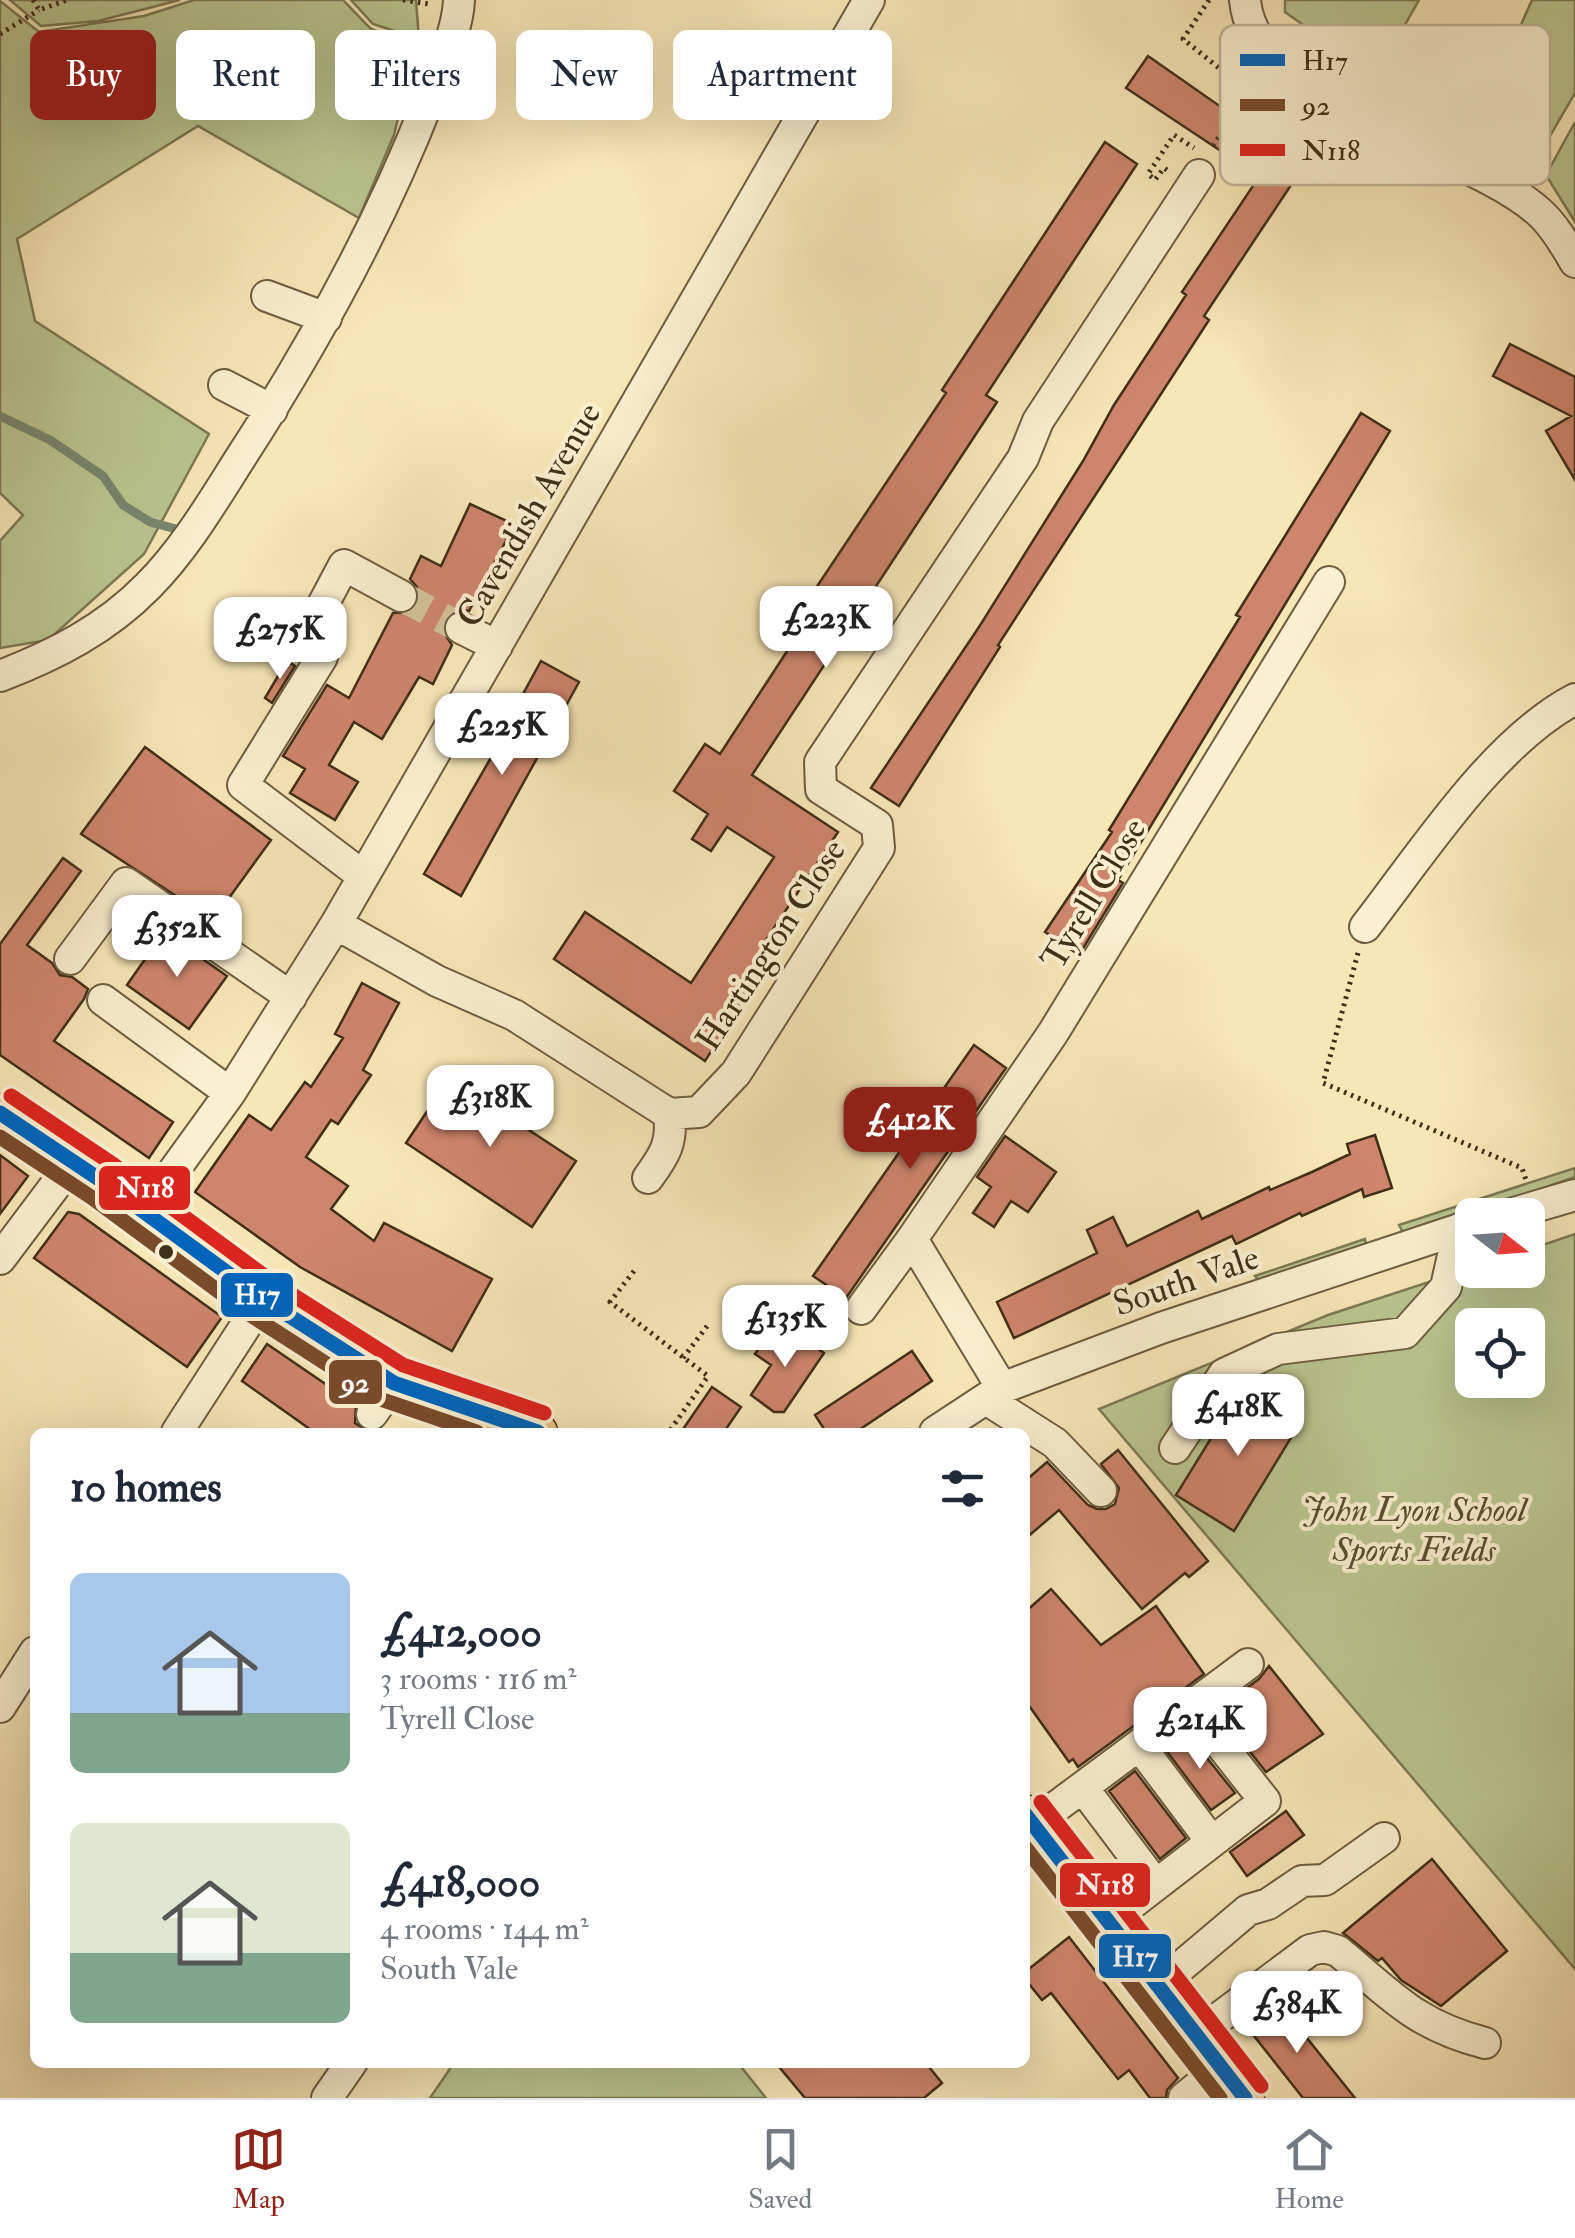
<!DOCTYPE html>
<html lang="en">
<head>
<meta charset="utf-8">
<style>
	:root { --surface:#fff; --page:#f2f2f3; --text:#1f2937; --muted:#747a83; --line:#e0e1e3; --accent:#8f2418 }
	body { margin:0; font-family:"IM FELL Double Pica",serif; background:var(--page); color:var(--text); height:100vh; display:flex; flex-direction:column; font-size:38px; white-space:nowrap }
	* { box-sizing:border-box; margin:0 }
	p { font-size:32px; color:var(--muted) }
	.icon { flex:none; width:55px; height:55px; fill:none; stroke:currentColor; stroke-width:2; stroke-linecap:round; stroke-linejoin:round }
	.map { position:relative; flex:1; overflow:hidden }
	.side { position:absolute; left:30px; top:1428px; width:1000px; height:640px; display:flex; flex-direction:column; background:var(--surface); border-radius:15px; box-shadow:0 10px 40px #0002 }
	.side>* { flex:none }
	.top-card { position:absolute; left:30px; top:30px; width:1000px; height:90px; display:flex; gap:20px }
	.needle { width:65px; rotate:107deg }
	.tools { position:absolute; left:1455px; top:1198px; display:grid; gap:20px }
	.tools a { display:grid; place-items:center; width:90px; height:90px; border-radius:15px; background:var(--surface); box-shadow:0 10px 40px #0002; font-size:50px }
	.price { position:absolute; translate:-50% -85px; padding:0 22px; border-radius:20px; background:#fff; color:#222; font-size:32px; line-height:65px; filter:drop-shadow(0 2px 5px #0008) }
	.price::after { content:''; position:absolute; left:50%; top:60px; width:30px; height:22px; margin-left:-15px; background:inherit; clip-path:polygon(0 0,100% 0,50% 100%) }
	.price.active { background:var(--accent); color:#fff }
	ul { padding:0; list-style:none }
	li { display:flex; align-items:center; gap:30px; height:250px; padding:0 40px }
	li span { display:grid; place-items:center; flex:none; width:280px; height:200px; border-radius:15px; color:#555 }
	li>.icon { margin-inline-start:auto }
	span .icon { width:120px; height:120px; fill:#fffc; stroke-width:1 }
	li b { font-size:42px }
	h2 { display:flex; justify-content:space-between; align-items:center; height:120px; padding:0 40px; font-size:42px }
	.chip { padding:0 35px; border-radius:15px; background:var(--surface); box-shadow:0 10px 40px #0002; font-size:35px; line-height:90px }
	.chip.active { background:var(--accent); color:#fff }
	.tab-bar { display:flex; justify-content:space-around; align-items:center; height:140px; border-top:2px solid var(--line); background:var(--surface); font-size:28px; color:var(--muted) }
	.tab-bar a { display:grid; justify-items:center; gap:5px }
	.tab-bar .active { color:var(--accent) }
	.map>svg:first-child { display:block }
</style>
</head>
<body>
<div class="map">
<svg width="1575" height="2098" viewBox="0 0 1575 2098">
	<rect width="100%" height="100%" fill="#f7e6b6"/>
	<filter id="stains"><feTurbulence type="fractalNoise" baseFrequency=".002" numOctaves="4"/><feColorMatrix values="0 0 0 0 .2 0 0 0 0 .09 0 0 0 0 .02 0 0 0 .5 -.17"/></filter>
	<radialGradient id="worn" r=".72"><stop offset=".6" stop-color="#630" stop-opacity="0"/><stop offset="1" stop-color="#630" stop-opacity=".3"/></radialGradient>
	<path fill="#bac690" stroke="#7d7a54" stroke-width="2.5" fill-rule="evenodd" d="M 10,0 L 180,0 L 98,21 L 41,26 Z
		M 194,0 L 343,0 L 370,28 L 414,50 L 394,135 L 359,218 L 198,126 L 17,239 L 35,321 L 209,434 L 144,554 L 48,640 L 0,648 L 0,541 L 23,515 L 0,493 L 0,1 L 39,32 L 144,16 Z
		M 351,0 L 416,0 L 419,39 L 373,24 Z
		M 1285,0 L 1419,0 L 1376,76 L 1285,12 Z
		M 1532,0 L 1575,0 L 1575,93 L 1535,162 L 1472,134 Z
		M 1575,122 L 1575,222 L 1546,175 Z
		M 1575,1168 L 1575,1177 L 1405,1236 L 1399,1225 Z
		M 1575,1234 L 1575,1969 L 1099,1409 L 1328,1315 L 1472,1268 L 1528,1270 L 1528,1250 ZM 1472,1325 L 1528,1325 L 1528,1380 L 1472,1380 Z
		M 1365,1239 L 1366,1246 L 1260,1283 L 1255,1276 Z
		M 454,2063 L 738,2063 L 766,2098 L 430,2098 Z"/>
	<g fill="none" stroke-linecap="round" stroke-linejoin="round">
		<path stroke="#78866f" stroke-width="9" d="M 0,416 L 50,440 L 103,476 L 123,505 L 150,522 L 176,529"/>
	</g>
	<path fill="#ce856c" stroke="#402f19" stroke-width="2.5" d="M 1148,56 L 1264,137 L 1245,167 L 1126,88 Z
		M 1105,142 L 1137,164 L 986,395 L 997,402 L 752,775 L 838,832 L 766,940 L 777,947 L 705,1061 L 554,959 L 585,912 L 691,983 L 774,857 L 727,827 L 711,851 L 692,839 L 708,814 L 674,791 L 705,744 L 720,754 L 797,636 L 788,630 L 946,393 L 942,390 Z
		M 1269,162 L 1295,179 L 1204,316 L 1209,320 L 998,645 L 1000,647 L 899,806 L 871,788 L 979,627 L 1083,461 L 1114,405 L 1186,295 L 1182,292 Z
		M 1510,344 L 1575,377 L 1575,480 L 1546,431 L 1571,416 L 1493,376 Z
		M 1361,413 L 1390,431 L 1118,880 L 1123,883 L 1079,955 L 1045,932 L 1112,832 L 1109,830 L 1240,617 L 1236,615 Z
		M 470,504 L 507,521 L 502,532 L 509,535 L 469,611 L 459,609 L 445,619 L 442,630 L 452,645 L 433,684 L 419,677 L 382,739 L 354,722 L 329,765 L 358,782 L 335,820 L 290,793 L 305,769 L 283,756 L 327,685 L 349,698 L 393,613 L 410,612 L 418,604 L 417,587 L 410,579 L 421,556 L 441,566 Z
		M 287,661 L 295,666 L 272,703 L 265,698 Z
		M 541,661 L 579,682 L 461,896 L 424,874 L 508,728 L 505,727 Z
		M 145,747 L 271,840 L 213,920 L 81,834 Z
		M 63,858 L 81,871 L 27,945 L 52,963 L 60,975 L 72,977 L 88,989 L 84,999 L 54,1041 L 173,1122 L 149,1158 L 0,1055 L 0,944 Z
		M 164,932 L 227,976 L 189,1029 L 127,985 Z
		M 362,983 L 399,1003 L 363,1070 L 371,1075 L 338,1124 L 331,1120 L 306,1157 L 348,1186 L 331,1209 L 374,1241 L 384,1223 L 492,1279 L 452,1351 L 300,1267 L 195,1192 L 249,1115 L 271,1130 L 305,1082 L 311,1087 L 343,1038 L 335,1034 Z
		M 974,1045 L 1006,1068 L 846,1298 L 813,1276 Z
		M 456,1068 L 483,1086 L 477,1096 L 576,1161 L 532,1227 L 406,1143 Z
		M 1375,1135 L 1392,1188 L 1364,1197 L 1362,1189 L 1302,1216 L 1300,1213 L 1236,1244 L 1232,1236 L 1014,1338 L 997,1302 L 1097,1253 L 1087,1230 L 1113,1217 L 1127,1246 L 1198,1211 L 1202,1219 L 1269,1187 L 1270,1190 L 1312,1172 L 1350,1154 L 1347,1144 Z
		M 1005,1136 L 1056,1172 L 1028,1212 L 1011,1201 L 994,1227 L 973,1213 L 991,1187 L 977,1177 Z
		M 0,1155 L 28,1176 L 0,1214 Z
		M 68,1212 L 79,1214 L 222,1317 L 187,1367 L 34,1258 Z
		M 771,1331 L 787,1342 L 794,1332 L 824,1353 L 784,1412 L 774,1412 L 751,1395 L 771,1365 L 755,1354 Z
		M 267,1344 L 356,1405 L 355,1423 L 370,1432 L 314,1432 L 242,1381 Z
		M 912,1351 L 932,1381 L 856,1432 L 826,1432 L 815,1415 Z
		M 712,1387 L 741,1407 L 724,1432 L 681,1432 Z
		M 1242,1388 L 1300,1423 L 1234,1531 L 1176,1495 Z
		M 1118,1450 L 1208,1561 L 1189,1577 L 1185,1573 L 1142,1609 L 1059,1510 L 1025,1539 L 1025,1481 L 1047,1462 L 1088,1505 L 1097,1509 L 1106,1509 L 1115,1504 L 1119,1488 L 1101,1464 Z
		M 1051,1589 L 1101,1645 L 1156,1606 L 1204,1674 L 1078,1767 L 1073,1759 L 1069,1762 L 1025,1700 L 1025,1612 Z
		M 1269,1666 L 1323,1734 L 1266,1772 L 1217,1710 L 1259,1679 Z
		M 1187,1733 L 1235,1793 L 1211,1810 L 1165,1749 Z
		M 1135,1771 L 1186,1838 L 1160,1859 L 1109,1791 Z
		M 1286,1811 L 1304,1835 L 1247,1876 L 1230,1852 Z
		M 1432,1859 L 1507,1951 L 1441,2006 L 1401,1980 L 1382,1958 L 1378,1961 L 1343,1933 Z
		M 1069,1937 L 1178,2078 L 1167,2090 L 1166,2098 L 1150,2098 L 1129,2070 L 1118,2079 L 1051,1993 L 1042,2000 L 1025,1979 L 1025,1972 Z
		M 1278,2002 L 1355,2098 L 1303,2098 L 1247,2027 Z
		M 775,2062 L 925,2062 L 942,2083 L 924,2098 L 805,2098 Z"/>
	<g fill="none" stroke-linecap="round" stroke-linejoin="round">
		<path stroke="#d2c197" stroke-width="30" stroke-dasharray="30 15" stroke-linecap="butt" d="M 401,596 L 461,628"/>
		<defs>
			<path id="minor" d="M 1245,0 C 1254,107 1467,147 1539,212 C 1554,225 1566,246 1575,262
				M 267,296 L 326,318
				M 224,385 L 272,410
				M 318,614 L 344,565 L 401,596
				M 461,628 L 497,646
				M 322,657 L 243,785 L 363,876
				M 0,676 C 55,655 106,629 148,586 C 185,549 213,501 241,457 C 314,344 379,227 428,101 C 439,73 458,30 459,0
				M 336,924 L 437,981 L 514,1015 L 669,1114 L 699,1112 L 736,1073 L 879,848 L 877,825 L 821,789 L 820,762 L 1023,458 L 1038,421 L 1199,175
				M 1365,927 C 1421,855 1493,742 1575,699
				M 70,959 L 126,883 L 291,997
				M 103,1000 L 230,1093
				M 648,1178 C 664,1156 673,1143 669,1114
				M 144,1212 L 230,1093 L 336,924 L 869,0
				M 1507,1215 L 1575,1195
				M 0,1259 L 73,1162
				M 861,1309 L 912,1239
				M 1002,1388 L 912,1239 L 1053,1033 L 1329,582
				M 986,1399 L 1055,1443 L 1101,1491
				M 372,1414 L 394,1383
				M 177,1432 L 263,1299
				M 935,1432 L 1002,1388 L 1161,1328 L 1472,1225
				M 1175,1448 L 1224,1374 L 1278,1349 L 1405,1333 L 1446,1287 L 1459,1229
				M 0,1707 L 35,1652
				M 1139,1745 L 1212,1842
				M 1083,1788 L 1156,1885
				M 1033,1824 L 1248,1664
				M 1108,1922 L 1265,1801 L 1191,1707
				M 1158,1986 L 1248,1910 L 1268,1904 L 1302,1881 L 1325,1880 L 1384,1838
				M 1196,2035 L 1310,1950 L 1324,1947 L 1338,1951 C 1391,1995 1415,2025 1485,2043
				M 327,2098 L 352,2062
				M 1184,2098 L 1221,2068"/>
			<path id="major" d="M 0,1113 L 102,1181 L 263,1299 L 394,1383 L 538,1432
				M 1025,1814 L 1245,2098"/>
		</defs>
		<use href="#minor" stroke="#6e5d40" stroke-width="34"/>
		<use href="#major" stroke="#402f19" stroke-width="41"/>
		<path stroke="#402f19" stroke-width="5" stroke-dasharray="2.5 5" stroke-linecap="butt" d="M 33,0 L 39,10 L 67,0
			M 403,0 L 429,4
			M 1209,0 L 1183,39 L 1250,93 L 1210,150
			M 0,34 L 39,10
			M 1167,170 L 1164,168 L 1155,180 L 1148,174 L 1174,135 L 1194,148
			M 1358,953 L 1323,1083 L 1522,1168 L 1526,1180
			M 634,1271 L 610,1302 L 708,1376 L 669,1432
			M 683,1358 L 708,1325"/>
		<use href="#minor" stroke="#faefd0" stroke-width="30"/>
		<use href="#major" stroke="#ecc37b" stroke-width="38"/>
		<defs>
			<path id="bus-1" d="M 0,1113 L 102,1181 L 263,1299 L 394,1383 L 538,1432
				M 1025,1814 L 1245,2098"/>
			<path id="bus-2" d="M 0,1137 L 91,1197 L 252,1316 L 383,1400 L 477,1432
				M 1025,1847 L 1220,2098"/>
			<path id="bus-3" d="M 11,1096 L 114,1165 L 274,1283 L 403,1365 L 544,1413
				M 1041,1802 L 1261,2086"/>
		</defs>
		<use href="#bus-1" stroke="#faefd0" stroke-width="22"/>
		<use href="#bus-2" stroke="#faefd0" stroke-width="22"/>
		<use href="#bus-3" stroke="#faefd0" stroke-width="22"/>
		<use href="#bus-1" stroke="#0065bd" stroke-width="15"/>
		<use href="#bus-2" stroke="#7a4b2a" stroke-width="15"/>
		<use href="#bus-3" stroke="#dc241f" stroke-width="15"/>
	</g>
	<circle fill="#402f19" stroke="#faefd0" stroke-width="4" cx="166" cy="1252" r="9"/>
	<g text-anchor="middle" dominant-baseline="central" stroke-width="8" stroke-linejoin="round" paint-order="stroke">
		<g font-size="35" fill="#402f19" stroke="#faefd0">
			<text transform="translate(529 515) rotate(-60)">Cavendish Avenue</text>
			<text transform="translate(1094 894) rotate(-59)">Tyrell Close</text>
			<text transform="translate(771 945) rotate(-57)">Hartington Close</text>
			<text transform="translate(1186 1281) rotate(-19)">South Vale</text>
		</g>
		<g font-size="35" font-style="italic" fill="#584d31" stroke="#faefd0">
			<text x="1414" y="1510">John Lyon School<tspan x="1414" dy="40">Sports Fields</tspan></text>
		</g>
	</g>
	<rect x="1220" y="25" width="330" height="160" rx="15" fill="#faefd0" stroke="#c2b599" stroke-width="2.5"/>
	<rect x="1240" y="54" width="45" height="12" fill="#0065bd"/>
	<rect x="1240" y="99" width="45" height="12" fill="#7a4b2a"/>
	<rect x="1240" y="144" width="45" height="12" fill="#dc241f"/>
	<g font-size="28" fill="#402f19">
		<text x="1302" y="70">H17</text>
		<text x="1302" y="115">92</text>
		<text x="1302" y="160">N118</text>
	</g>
	<g stroke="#faefd0" stroke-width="4">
		<rect x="97" y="1164" width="95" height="48" rx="10" fill="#dc241f"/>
		<rect x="219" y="1271" width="76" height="48" rx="10" fill="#0065bd"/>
		<rect x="327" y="1358" width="57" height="48" rx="10" fill="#7a4b2a"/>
		<rect x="1058" y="1861" width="94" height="48" rx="10" fill="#dc241f"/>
		<rect x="1097" y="1932" width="76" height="48" rx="10" fill="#0065bd"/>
	</g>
	<g font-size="28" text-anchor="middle" font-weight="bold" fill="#fff">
		<text x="145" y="1197">N118</text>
		<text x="257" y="1304">H17</text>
		<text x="355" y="1392">92</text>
		<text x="1105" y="1894">N118</text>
		<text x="1135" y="1966">H17</text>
	</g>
	<rect width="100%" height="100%" filter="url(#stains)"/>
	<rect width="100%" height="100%" fill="url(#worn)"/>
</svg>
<div class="tools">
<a><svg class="needle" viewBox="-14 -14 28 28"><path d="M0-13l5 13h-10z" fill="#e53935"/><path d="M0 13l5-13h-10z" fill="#747a83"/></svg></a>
<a><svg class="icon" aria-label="locate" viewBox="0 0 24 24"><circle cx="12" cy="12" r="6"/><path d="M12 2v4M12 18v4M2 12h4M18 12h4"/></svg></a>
</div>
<b class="price" style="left:826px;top:671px">£223K</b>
<b class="price" style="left:280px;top:682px">£275K</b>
<b class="price" style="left:502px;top:778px">£225K</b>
<b class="price" style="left:177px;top:980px">£352K</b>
<b class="price" style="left:490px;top:1150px">£318K</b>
<b class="price active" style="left:910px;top:1172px">£412K</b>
<b class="price" style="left:785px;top:1370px">£135K</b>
<b class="price" style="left:1238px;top:1459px">£418K</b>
<b class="price" style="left:1200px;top:1772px">£214K</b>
<b class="price" style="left:1297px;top:2056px">£384K</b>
<div class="top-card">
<a class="chip active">Buy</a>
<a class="chip">Rent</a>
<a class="chip">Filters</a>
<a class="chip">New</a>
<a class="chip">Apartment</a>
</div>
<section class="side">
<h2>10 homes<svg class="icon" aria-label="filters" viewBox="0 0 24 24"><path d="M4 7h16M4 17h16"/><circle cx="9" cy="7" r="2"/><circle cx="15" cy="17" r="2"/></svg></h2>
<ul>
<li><span style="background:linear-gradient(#a9c7e8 70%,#7fa58c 0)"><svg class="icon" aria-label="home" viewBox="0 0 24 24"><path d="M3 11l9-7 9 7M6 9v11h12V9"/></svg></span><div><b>£412,000</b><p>3 rooms · 116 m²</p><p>Tyrell Close</p></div></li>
<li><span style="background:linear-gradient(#dfe7d0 65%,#7fa58c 0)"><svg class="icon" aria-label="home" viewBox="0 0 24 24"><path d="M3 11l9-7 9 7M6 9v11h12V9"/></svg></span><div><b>£418,000</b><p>4 rooms · 144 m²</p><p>South Vale</p></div></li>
</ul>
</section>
</div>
<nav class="tab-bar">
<a class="active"><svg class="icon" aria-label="map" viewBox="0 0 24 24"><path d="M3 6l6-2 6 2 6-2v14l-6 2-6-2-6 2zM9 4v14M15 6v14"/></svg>Map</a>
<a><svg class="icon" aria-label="saved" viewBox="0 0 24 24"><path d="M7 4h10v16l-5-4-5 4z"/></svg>Saved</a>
<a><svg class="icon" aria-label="home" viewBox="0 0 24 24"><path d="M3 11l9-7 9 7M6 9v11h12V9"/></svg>Home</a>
</nav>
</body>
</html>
